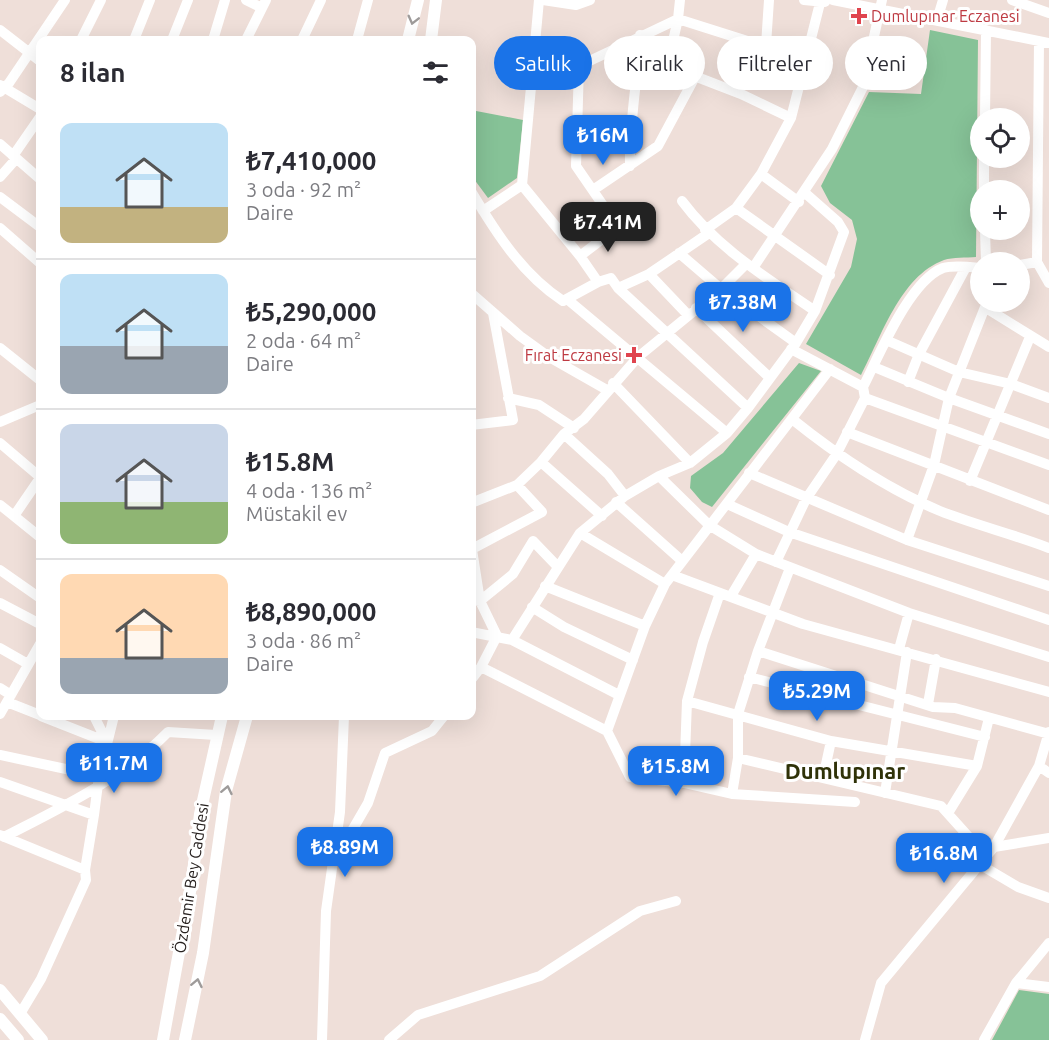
<!DOCTYPE html>
<html lang="tr">
<head>
<meta charset="utf-8">
<style>
	:root { --surface:#fff; --page:#f2f2f3; --text:#2b2b33; --muted:#7c7c81; --line:#e1e1e2; --accent:#1a73e8 }
	body { margin:0; font-family:Ubuntu,sans-serif; background:var(--page); color:var(--text); height:100vh; display:flex; flex-direction:column; font-size:22px; white-space:nowrap }
	* { box-sizing:border-box; margin:0 }
	p { font-size:20px; color:var(--muted) }
	.icon { flex:none; width:33px; height:33px; fill:none; stroke:currentColor; stroke-width:2; stroke-linecap:round; stroke-linejoin:round }
	.map { position:relative; flex:1; overflow:hidden }
	.drawer { position:absolute; left:36px; top:36px; width:440px; height:684px; display:flex; flex-direction:column; background:var(--surface); border-radius:12px; box-shadow:0 6px 24px #0002 }
	.drawer>* { flex:none }
	.top-card { position:absolute; left:494px; top:36px; width:465px; height:54px; display:flex; gap:12px }
	.buttons { position:absolute; left:970px; top:108px; display:grid; gap:12px }
	.buttons a { display:grid; place-items:center; width:60px; height:60px; border-radius:50%; background:var(--surface); box-shadow:0 6px 24px #0002; font-size:30px }
	.price { position:absolute; translate:-50% -51px; padding:0 14px; border-radius:12px; background:var(--accent); color:#fff; font-size:20px; line-height:39px; filter:drop-shadow(0 2px 3px #0008) }
	.price::after { content:''; position:absolute; left:50%; top:36px; width:18px; height:14px; margin-left:-9px; background:inherit; clip-path:polygon(0 0,100% 0,50% 100%) }
	.price.selected { background:#222; color:#fff }
	ul { padding:0; list-style:none }
	li { display:flex; align-items:center; gap:18px; height:150px; padding:0 24px }
	li+li { border-top:2px solid var(--line) }
	li span { display:grid; place-items:center; flex:none; width:168px; height:120px; border-radius:12px; color:#555 }
	li>.icon { margin-inline-start:auto }
	span .icon { width:72px; height:72px; fill:#fffc; stroke-width:1 }
	li b { font-size:26px }
	h2 { display:flex; justify-content:space-between; align-items:center; height:72px; padding:0 24px; font-size:26px }
	.chip { padding:0 21px; border-radius:27px; background:var(--surface); box-shadow:0 6px 24px #0002; font-size:21px; line-height:54px }
	.chip.selected { background:var(--accent); color:#fff }
	.map>svg:first-child { display:block }
</style>
</head>
<body>
<div class="map">
<svg width="1049" height="1040" viewBox="0 0 1049 1040">
	<rect width="100%" height="100%" fill="#efdfd9"/>
	<path fill="#86c297" d="M 930,30 L 978,40 L 976,257 C 966,258 953,257 944,260 C 900,276 881,338 861,375 L 806,344 L 851,267 L 857,239 L 852,220 L 830,203 L 821,186 L 869,92 L 921,94 Z
		M 471,110 L 523,120 L 517,178 L 488,198 L 471,175 Z
		M 799,363 L 821,371 L 712,507 L 702,502 L 690,488 L 691,476 L 723,453 Z
		M 1019,990 L 1049,994 L 1049,1040 L 992,1040 Z"/>
	<g fill="none" stroke-linecap="round" stroke-linejoin="round">
		<path stroke="#fff" stroke-width="10" d="M 246,0 L 262,8
			M 539,0 L 522,185 L 580,256 L 598,282
			M 543,0 L 576,5 L 590,0
			M 804,0 L 825,2
			M 833,0 L 1049,43
			M 1012,0 L 1049,13
			M 937,20 L 943,0
			M 0,30 L 40,61
			M 81,40 L 101,0
			M 134,40 L 150,0
			M 172,40 L 188,0
			M 213,40 L 225,0
			M 246,40 L 266,0
			M 302,40 L 321,0
			M 357,40 L 368,0
			M 1039,41 L 1037,262 L 1049,283
			M 766,45 L 769,0
			M 533,61 L 579,66 L 678,19 L 680,0
			M 579,66 L 576,166 L 618,227 L 580,256
			M 0,85 L 40,109
			M 0,92 L 9,83 L 65,0
			M 791,118 L 741,94 L 671,67 L 670,54 L 678,19 L 807,60
			M 985,118 L 986,30
			M 0,144 L 40,179
			M 13,156 L 40,117
			M 984,158 L 984,190
			M 630,166 C 629,121 638,79 640,35
			M 761,174 L 791,118 L 820,3
			M 0,177 L 16,159
			M 593,190 L 658,146 L 695,77
			M 471,191 C 496,233 522,274 563,301 L 598,282 L 611,278 L 618,288 L 649,274 L 709,233
			M 0,197 L 40,227
			M 682,201 C 717,248 767,278 815,311
			M 736,208 L 830,275
			M 483,211 L 522,185
			M 0,228 L 40,263
			M 705,230 L 736,208 L 761,174 L 799,202
			M 985,230 L 986,262
			M 679,253 L 721,289 L 796,343
			M 1020,265 L 1037,262
			M 753,268 L 832,149 L 863,87 L 882,0
			M 649,274 L 688,315
			M 618,288 L 748,408
			M 471,293 L 520,336 L 549,357 L 607,390
			M 567,299 L 727,433
			M 696,308 L 770,378
			M 986,308 L 1049,347
			M 886,340 L 959,372 L 1011,384 L 1049,398
			M 0,348 L 40,380
			M 791,349 L 863,387 C 879,356 909,281 943,268 C 954,265 970,267 981,268
			M 874,367 L 949,398 L 1049,434
			M 908,382 L 919,354 L 966,267
			M 613,383 L 690,463
			M 508,398 L 539,405 L 574,428
			M 865,398 L 1049,465
			M 792,419 C 838,456 885,488 940,511 C 975,525 1013,534 1049,548
			M 0,422 L 40,405
			M 471,425 L 513,420 L 493,313
			M 847,432 L 1049,510
			M 564,434 L 608,474 L 625,496
			M 0,443 L 40,477
			M 541,462 L 602,516
			M 749,473 L 907,540 L 1049,586
			M 659,476 L 709,525 L 756,554 L 909,613 L 1049,657
			M 40,478 L 14,516 L 40,537
			M 970,481 L 1030,337
			M 616,502 L 681,560
			M 471,503 L 517,485 L 541,462 L 564,434 L 584,419 L 638,357 L 721,289 L 746,264
			M 727,504 L 789,532 L 1049,620
			M 0,505 L 14,516
			M 580,533 L 665,584
			M 907,540 L 934,465 L 949,398 L 987,302
			M 471,543 L 480,601 L 497,636
			M 472,549 L 542,512 L 517,485
			M 776,562 L 806,499 L 836,455 L 865,398 L 863,387
			M 790,568 L 758,651 L 738,714 L 738,758 L 941,806 L 986,856
			M 0,570 L 40,598
			M 672,575 L 803,624 L 1049,692
			M 545,586 L 645,626
			M 731,596 L 756,554
			M 471,600 L 480,601 L 513,574 L 533,541 L 558,567
			M 0,603 L 40,624
			M 532,607 L 564,627 L 633,660
			M 471,632 L 512,640 L 619,695
			M 497,636 L 481,667 L 607,731 L 645,626 L 665,584 L 830,369
			M 512,640 L 580,533 L 625,496 L 659,476 L 690,463 L 727,433 L 748,408 L 796,343 L 815,311 L 844,232 L 838,222 L 804,192
			M 0,648 L 28,664
			M 899,649 L 909,613
			M 758,651 L 933,707 L 955,708 L 1049,734
			M 749,677 L 985,737
			M 471,680 L 481,667
			M 0,688 L 11,695
			M 687,701 L 831,741 L 977,766
			M 7,702 L 40,715
			M 928,704 L 936,659
			M 0,714 L 40,644
			M 41,716 L 107,742
			M 94,716 L 107,742
			M 607,731 L 630,777 L 684,783 L 732,794 L 738,758
			M 0,755 L 99,776
			M 1039,766 L 1049,773
			M 823,778 L 831,741
			M 0,782 L 94,815 L 85,870
			M 684,783 L 687,701 L 703,642 L 720,593
			M 885,793 L 907,652
			M 732,794 L 855,802
			M 948,813 L 977,766 L 989,718
			M 94,815 L 99,776 L 114,716
			M 0,835 L 85,870 L 86,880 L 41,979 L 20,1014
			M 4,837 C 62,807 122,779 168,732 L 216,735
			M 994,847 L 1049,838
			M 335,860 L 368,803 L 385,753 L 432,731 L 444,716
			M 979,864 L 1018,887 L 1049,898
			M 1016,983 L 1049,943
			M 322,1040 L 326,911 L 340,812 L 344,716
			M 389,1040 L 418,1015 L 540,976 L 640,911 L 676,901
			M 865,1040 L 881,983 L 994,847 L 1039,766 L 1049,732
			M 984,1040 L 1016,983 L 1049,987"/>
		<path stroke="#fff" stroke-width="12" d="M 408,40 L 418,0
			M 431,40 L 436,0
			M 0,990 L 42,1040
			M 0,1019 L 18,1040
			M 163,1040 L 192,881 L 200,814 L 222,716
			M 185,1040 L 203,953 L 226,791 L 247,716"/>
	</g>
	<defs><path id="oneway-chevron" d="M-2-3.5L2.5 0L-2 3.5" fill="none" stroke-width="1.6" stroke-linecap="round" stroke-linejoin="round" transform="scale(1.5)"/></defs>
	<g stroke="#9e9b9a">
		<use href="#oneway-chevron" transform="translate(413 20) rotate(104)"/>
		<use href="#oneway-chevron" transform="translate(227 790) rotate(-78)"/>
		<use href="#oneway-chevron" transform="translate(197 983) rotate(-78)"/>
	</g>
	<g fill="#e0444e" stroke="#fff" stroke-width="2">
		<path d="M856 7h6v6h6v6h-6v6h-6v-6h-6v-6h6z"/>
		<path d="M631 346h6v6h6v6h-6v6h-6v-6h-6v-6h6z"/>
	</g>
	<g text-anchor="middle" dominant-baseline="central" stroke-width="6" stroke-linejoin="round" paint-order="stroke">
		<g font-size="16" fill="#be3a42" stroke="#fff" text-anchor="start">
			<text x="871" y="16">Dumlupınar Eczanesi</text>
			<text x="622" y="355" text-anchor="end">Fırat Eczanesi</text>
		</g>
		<g font-size="16" fill="#27211f" stroke="#fff">
			<text transform="translate(191 878) rotate(-81)">Özdemir Bey Caddesi</text>
		</g>
		<g font-size="22" font-weight="bold" fill="#2f3208" stroke="#fff">
			<text x="845" y="770">Dumlupınar</text>
		</g>
	</g>
</svg>
<div class="buttons">
<a><svg class="icon" aria-label="locate" viewBox="0 0 24 24"><circle cx="12" cy="12" r="6"/><path d="M12 2v4M12 18v4M2 12h4M18 12h4"/></svg></a>
<a>+</a>
<a>−</a>
</div>
<b class="price" style="left:603px;top:166px">₺16M</b>
<b class="price selected" style="left:608px;top:253px">₺7.41M</b>
<b class="price" style="left:743px;top:333px">₺7.38M</b>
<b class="price" style="left:817px;top:722px">₺5.29M</b>
<b class="price" style="left:114px;top:794px">₺11.7M</b>
<b class="price" style="left:676px;top:797px">₺15.8M</b>
<b class="price" style="left:345px;top:878px">₺8.89M</b>
<b class="price" style="left:944px;top:884px">₺16.8M</b>
<div class="top-card">
<a class="chip selected">Satılık</a>
<a class="chip">Kiralık</a>
<a class="chip">Filtreler</a>
<a class="chip">Yeni</a>
</div>
<section class="drawer">
<h2>8 ilan<svg class="icon" aria-label="filters" viewBox="0 0 24 24"><path d="M4 7h16M4 17h16"/><circle cx="9" cy="7" r="2"/><circle cx="15" cy="17" r="2"/></svg></h2>
<ul>
<li><span style="background:linear-gradient(#bfe0f5 70%,#c2b280 0)"><svg class="icon" aria-label="home" viewBox="0 0 24 24"><path d="M3 11l9-7 9 7M6 9v11h12V9"/></svg></span><div><b>₺7,410,000</b><p>3 oda · 92 m²</p><p>Daire</p></div></li>
<li><span style="background:linear-gradient(#bfe0f5 60%,#9aa5b1 0)"><svg class="icon" aria-label="home" viewBox="0 0 24 24"><path d="M3 11l9-7 9 7M6 9v11h12V9"/></svg></span><div><b>₺5,290,000</b><p>2 oda · 64 m²</p><p>Daire</p></div></li>
<li><span style="background:linear-gradient(#c9d6e8 65%,#8fb573 0)"><svg class="icon" aria-label="home" viewBox="0 0 24 24"><path d="M3 11l9-7 9 7M6 9v11h12V9"/></svg></span><div><b>₺15.8M</b><p>4 oda · 136 m²</p><p>Müstakil ev</p></div></li>
<li><span style="background:linear-gradient(#ffd9b3 70%,#9aa5b1 0)"><svg class="icon" aria-label="home" viewBox="0 0 24 24"><path d="M3 11l9-7 9 7M6 9v11h12V9"/></svg></span><div><b>₺8,890,000</b><p>3 oda · 86 m²</p><p>Daire</p></div></li>
</ul>
</section>
</div>
</body>
</html>
